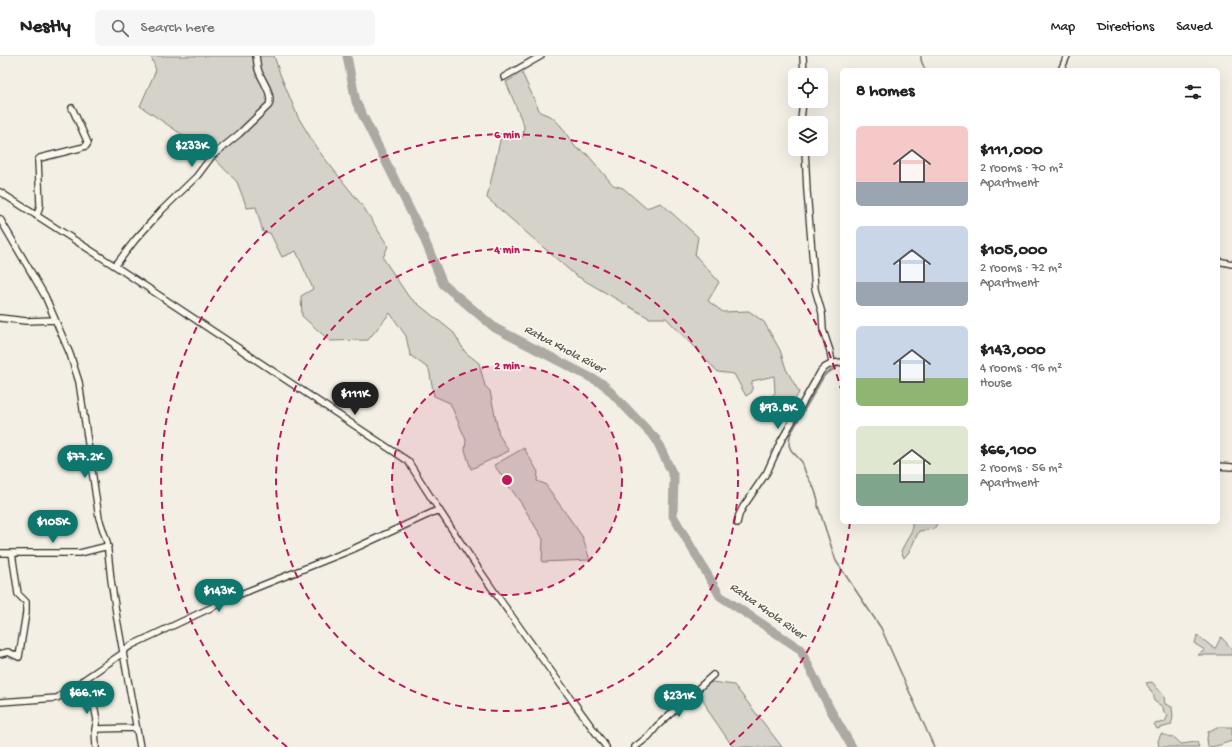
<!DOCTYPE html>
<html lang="en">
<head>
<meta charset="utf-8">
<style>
	:root { --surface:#fff; --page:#f6f6f6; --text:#222; --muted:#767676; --line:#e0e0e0; --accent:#0f766e }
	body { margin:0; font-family:"Gochi Hand",sans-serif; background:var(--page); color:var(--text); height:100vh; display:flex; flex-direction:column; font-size:15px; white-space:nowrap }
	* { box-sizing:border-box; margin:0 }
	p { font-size:13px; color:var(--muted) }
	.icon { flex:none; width:22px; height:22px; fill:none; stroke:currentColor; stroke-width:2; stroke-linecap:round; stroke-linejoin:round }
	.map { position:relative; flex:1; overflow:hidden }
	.sheet { position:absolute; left:840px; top:12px; width:380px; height:456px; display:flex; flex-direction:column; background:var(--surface); border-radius:6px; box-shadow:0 4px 16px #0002 }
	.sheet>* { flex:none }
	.controls { position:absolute; left:788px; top:12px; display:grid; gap:8px }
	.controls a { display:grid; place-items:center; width:40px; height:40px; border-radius:6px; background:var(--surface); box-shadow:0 4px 16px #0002; font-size:20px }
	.price { position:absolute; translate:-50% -34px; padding:0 9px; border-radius:14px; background:var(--accent); color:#fff; font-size:13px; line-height:26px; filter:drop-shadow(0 1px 2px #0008) }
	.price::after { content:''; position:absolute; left:50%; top:24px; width:12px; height:9px; margin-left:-6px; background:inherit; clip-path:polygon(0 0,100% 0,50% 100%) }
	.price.selected { background:#222; color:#fff }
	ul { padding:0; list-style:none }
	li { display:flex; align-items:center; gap:12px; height:100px; padding:0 16px }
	li span { display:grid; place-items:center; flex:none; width:112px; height:80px; border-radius:6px; color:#555 }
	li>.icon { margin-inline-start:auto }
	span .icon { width:48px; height:48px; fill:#fffc; stroke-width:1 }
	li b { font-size:17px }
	h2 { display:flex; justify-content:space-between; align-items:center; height:48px; padding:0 16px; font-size:17px }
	header { display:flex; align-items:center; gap:24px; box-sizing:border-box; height:56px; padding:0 20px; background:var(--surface); border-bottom:1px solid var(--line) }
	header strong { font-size:19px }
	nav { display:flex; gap:22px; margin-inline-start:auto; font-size:14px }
	.search { width:280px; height:36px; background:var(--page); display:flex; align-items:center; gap:10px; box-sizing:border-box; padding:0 14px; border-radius:6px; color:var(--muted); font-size:15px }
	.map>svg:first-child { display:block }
</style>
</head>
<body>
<header>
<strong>Nestly</strong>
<div class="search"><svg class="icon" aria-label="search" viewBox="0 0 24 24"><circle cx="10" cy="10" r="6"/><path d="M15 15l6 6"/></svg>Search here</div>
<nav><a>Map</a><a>Directions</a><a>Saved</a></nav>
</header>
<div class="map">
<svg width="1232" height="691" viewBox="0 0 1232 691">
	<rect width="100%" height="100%" fill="#f3efe4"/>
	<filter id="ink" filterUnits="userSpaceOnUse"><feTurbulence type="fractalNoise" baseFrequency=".025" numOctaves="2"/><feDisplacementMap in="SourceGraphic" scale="8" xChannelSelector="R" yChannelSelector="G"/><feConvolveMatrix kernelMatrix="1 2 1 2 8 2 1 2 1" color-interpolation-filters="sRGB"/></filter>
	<g filter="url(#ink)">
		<path fill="#d5d2c9" stroke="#807e7a" d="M 151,0 L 274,0 L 280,18 L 298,61 L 318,94 L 364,152 L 388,190 L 383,202 L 408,240 L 454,277 L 465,296 L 479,307 L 485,330 L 490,335 L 499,379 L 509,395 L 471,413 L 465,394 L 466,384 L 450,347 L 434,340 L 429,313 L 410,299 L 406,280 L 390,257 L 368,284 L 330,285 L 302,260 L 301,240 L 313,233 L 296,195 L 282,201 L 270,177 L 263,176 L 256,151 L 247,152 L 237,126 L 209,97 L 140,50 L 156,14 Z
			M 522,17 L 540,56 L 552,61 L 561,70 L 576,92 L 587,98 L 613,129 L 623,132 L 646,152 L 661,147 L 698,181 L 695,199 L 719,226 L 708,245 L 723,256 L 749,255 L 764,266 L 780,294 L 786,313 L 799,336 L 787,361 L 779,368 L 766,345 L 775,337 L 774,320 L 752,325 L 752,336 L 746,340 L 734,318 L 718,316 L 666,262 L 649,262 L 575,219 L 487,142 L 502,76 L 523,81 L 524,70 L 506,26 Z
			M 524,392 L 538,416 L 537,425 L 545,428 L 582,480 L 590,504 L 542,506 L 543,483 L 521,447 L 494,409 Z
			M 912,466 L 938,466 L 934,473 L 919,475 L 909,496 L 904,502 L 901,495 L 912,474 Z
			M 1197,579 L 1215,593 L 1221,581 L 1232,593 L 1232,599 L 1198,599 L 1205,594 L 1195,588 Z
			M 712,626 L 734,629 L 742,639 L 782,691 L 733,691 L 709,656 L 700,637 L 704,630 Z
			M 1152,626 L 1164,640 L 1165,648 L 1172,651 L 1173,661 L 1171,669 L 1157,673 L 1154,668 L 1165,666 L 1168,659 L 1164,657 L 1163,651 L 1154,645 L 1154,640 L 1146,627 Z
			M 1217,671 L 1232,671 L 1232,685 C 1224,687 1217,691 1208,691 L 1207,683 L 1208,676 Z
			M 1161,678 L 1175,682 L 1181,688 L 1197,686 L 1199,691 L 1159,691 L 1158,685 Z"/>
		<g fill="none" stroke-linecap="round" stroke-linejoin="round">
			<path stroke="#787772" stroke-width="1.5" d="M 921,0 L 921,4 L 925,14
				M 840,309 L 826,318 L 824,320 L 790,379 L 789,389 L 791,394 L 802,406 L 806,418 L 814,432 L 818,444 L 818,450 L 836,505 L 881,572 L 934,691"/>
			<path stroke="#aca9a2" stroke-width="9" d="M 347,0 L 356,46 L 423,180 L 443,228 L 495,272 L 603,328 L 656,383 L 674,421 L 673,460 L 720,540 L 800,593 L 830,653 L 852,691"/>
			<defs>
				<path id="minor" d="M 803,0 L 804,19
					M 1061,14 L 1067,0
					M 504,21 L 541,0
					M 801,67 L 801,64 L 803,45
					M 805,93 L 807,135 L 815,233 L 822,257 L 823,274 L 830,295 L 832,307
					M 0,136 L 115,210 L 408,405 C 469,504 538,597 606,691
					M 37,160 L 40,149 L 38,104 L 40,102 L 80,92 L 86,90 L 88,87 L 72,52
					M 0,163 L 45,240 L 70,298 L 79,326 L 99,462 L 107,486 L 111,524 L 117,563 L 140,691
					M 1218,205 L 1232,208
					M 115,210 L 135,184 L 162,154 L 197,120 L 212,100 L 239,78 L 269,49 C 273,38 263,26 259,16 C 257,11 257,5 256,0
					M 0,262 L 26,265 L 55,264
					M 1218,410 L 1232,411
					M 737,467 L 739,459 L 743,451 L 767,416 L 781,385 L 821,315 C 828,308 833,307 842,306
					M 0,497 L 80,497 L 108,490
					M 0,598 L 8,596 L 19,601 L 26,557 L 26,546 L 18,538 L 12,497
					M 83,624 L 94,649 L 97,664 L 95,673 L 96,691
					M 0,646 L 57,642 L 123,597 L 124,594 L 132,589 L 238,539 L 351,494 L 438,454
					M 95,673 L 136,672
					M 635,691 L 649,680 L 657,670 L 713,619"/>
			</defs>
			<use href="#minor" stroke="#2b2b2b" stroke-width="8"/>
			<use href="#minor" stroke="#fbf7ec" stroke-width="5.5"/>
		</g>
	</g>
	<circle cx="507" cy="424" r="115" fill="#c2185b" fill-opacity=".12"/>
	<g fill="none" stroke="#c2185b" stroke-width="2" stroke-dasharray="7 5">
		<circle cx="507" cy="424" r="115"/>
		<circle cx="507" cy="424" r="231"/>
		<path d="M850 466A346 346 0 0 1 727 691M287 691A346 346 0 1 1 842 337"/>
	</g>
	<g text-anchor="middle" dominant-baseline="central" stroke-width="3.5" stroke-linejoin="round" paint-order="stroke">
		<g font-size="12" font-style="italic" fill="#585755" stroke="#fbf7ec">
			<text transform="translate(564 294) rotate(28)">Ratua Khola River</text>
			<text transform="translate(767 556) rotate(35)">Ratua Khola River</text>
		</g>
	</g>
	<circle cx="507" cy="424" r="6" fill="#c2185b" stroke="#fbf7ec" stroke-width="2"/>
	<g font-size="12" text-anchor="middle" font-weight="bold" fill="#c2185b" stroke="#fbf7ec" stroke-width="3.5" stroke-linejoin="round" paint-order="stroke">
		<text x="507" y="82">6 min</text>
		<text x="507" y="197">4 min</text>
		<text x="507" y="313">2 min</text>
	</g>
</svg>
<div class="controls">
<a><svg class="icon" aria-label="locate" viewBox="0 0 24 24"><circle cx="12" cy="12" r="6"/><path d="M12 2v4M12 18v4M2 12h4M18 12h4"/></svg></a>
<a><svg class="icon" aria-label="layers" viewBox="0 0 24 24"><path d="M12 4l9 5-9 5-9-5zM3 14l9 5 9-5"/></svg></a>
</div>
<b class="price" style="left:192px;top:112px">$233K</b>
<b class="price selected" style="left:355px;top:360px">$111K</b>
<b class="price" style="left:778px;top:374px">$93.8K</b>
<b class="price" style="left:85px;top:423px">$77.2K</b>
<b class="price" style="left:53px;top:488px">$105K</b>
<b class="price" style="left:219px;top:557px">$143K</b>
<b class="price" style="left:87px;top:659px">$66.1K</b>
<b class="price" style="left:679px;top:662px">$231K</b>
<section class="sheet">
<h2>8 homes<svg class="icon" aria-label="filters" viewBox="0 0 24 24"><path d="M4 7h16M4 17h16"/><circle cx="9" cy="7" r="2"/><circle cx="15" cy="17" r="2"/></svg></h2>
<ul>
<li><span style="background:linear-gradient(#f6c9c9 70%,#9aa5b1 0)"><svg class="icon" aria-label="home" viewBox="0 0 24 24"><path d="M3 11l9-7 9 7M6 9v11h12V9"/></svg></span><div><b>$111,000</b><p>2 rooms · 70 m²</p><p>Apartment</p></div></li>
<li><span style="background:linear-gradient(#c9d6e8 70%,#9aa5b1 0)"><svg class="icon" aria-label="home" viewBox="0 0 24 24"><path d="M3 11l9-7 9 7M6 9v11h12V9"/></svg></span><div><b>$105,000</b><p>2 rooms · 72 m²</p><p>Apartment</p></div></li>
<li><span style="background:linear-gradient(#c9d6e8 65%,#8fb573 0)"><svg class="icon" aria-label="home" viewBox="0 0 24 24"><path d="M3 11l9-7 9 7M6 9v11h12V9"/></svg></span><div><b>$143,000</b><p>4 rooms · 96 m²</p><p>House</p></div></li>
<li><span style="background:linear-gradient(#dfe7d0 60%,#7fa58c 0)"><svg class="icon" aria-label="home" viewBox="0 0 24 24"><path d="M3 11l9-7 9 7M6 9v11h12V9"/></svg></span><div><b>$66,100</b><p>2 rooms · 56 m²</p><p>Apartment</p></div></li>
</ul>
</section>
</div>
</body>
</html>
